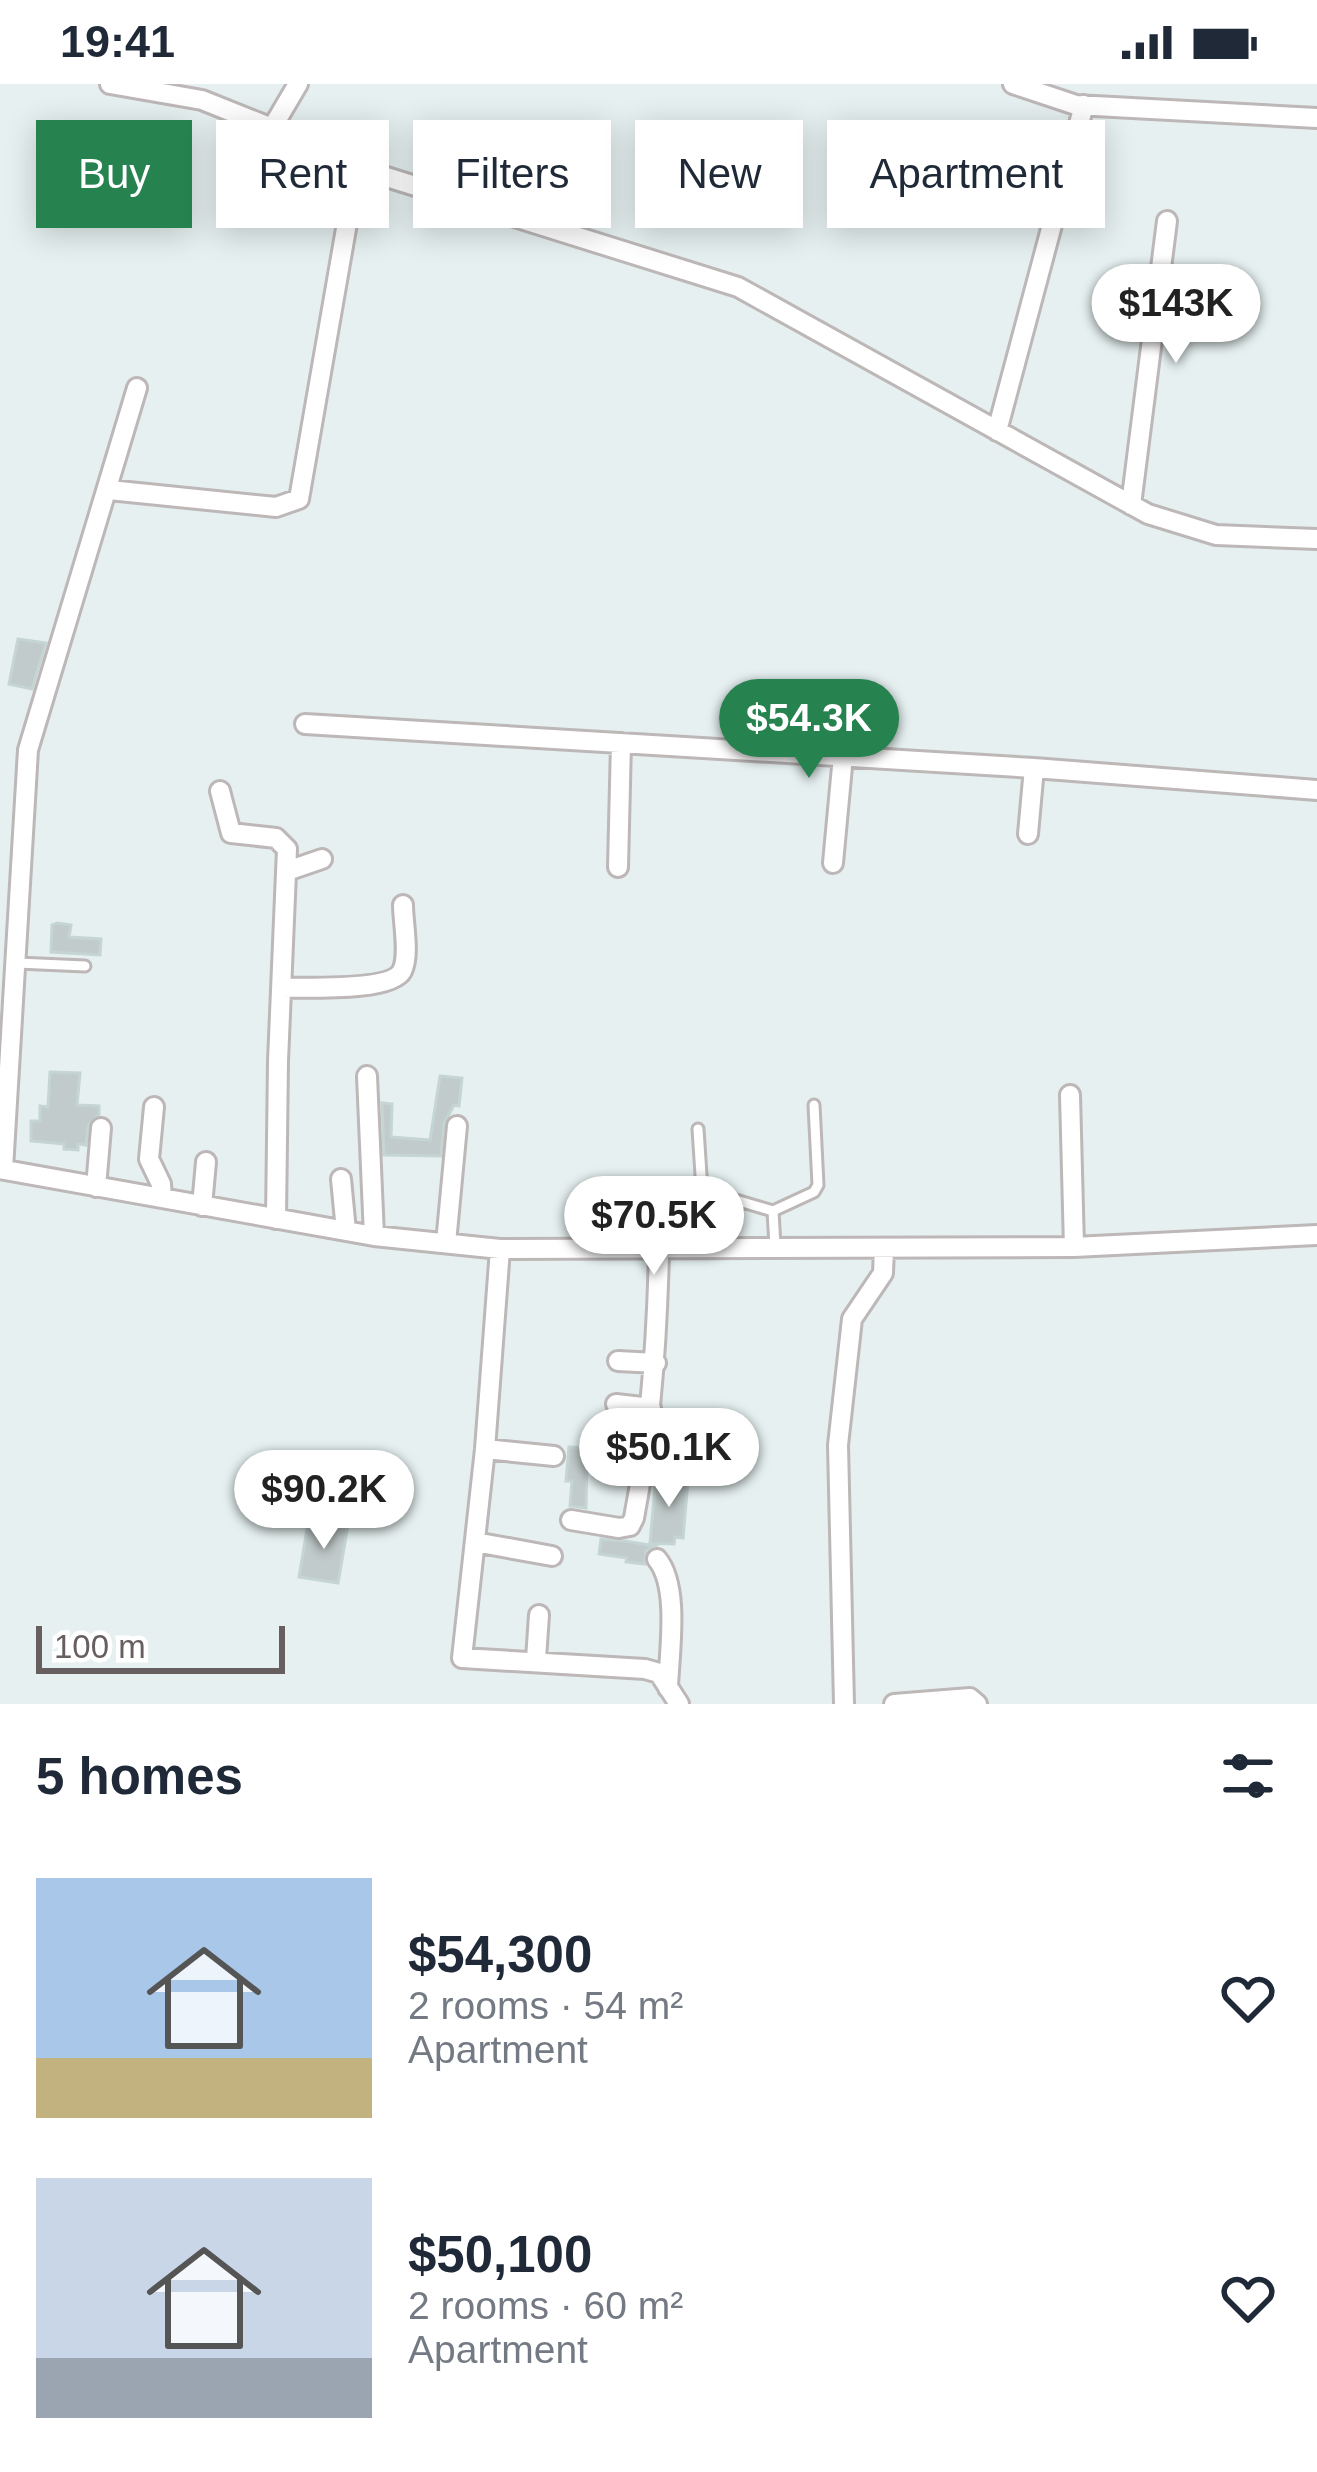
<!DOCTYPE html>
<html lang="en">
<head>
<meta charset="utf-8">
<style>
	:root { --surface:#fff; --page:#f2f2f3; --text:#1f2937; --muted:#747a83; --accent:#26824f }
	body { margin:0; font-family:Helvetica,sans-serif; background:var(--page); color:var(--text); height:100vh; display:flex; flex-direction:column; font-size:45px; white-space:nowrap }
	* { box-sizing:border-box; margin:0 }
	p { font-size:39px; color:var(--muted) }
	.icon { flex:none; width:66px; height:66px; fill:none; stroke:currentColor; stroke-width:2; stroke-linecap:round; stroke-linejoin:round }
	.map { position:relative; height:1620px; overflow:hidden }
	.side { display:flex; flex-direction:column; background:var(--surface); flex:1 }
	.side>* { flex:none }
	.top-card { position:absolute; left:36px; top:36px; width:1245px; height:108px; display:flex; gap:24px }
	.scale { position:absolute; left:36px; bottom:30px; width:249px; box-sizing:border-box; padding-left:12px; border:6px solid #675e60; border-top:0; font-size:33px; line-height:42px; white-space:nowrap; color:#675e60; -webkit-text-stroke:9px #fff; paint-order:stroke }
	.price { position:absolute; translate:-50% -102px; padding:0 27px; border-radius:42px; background:#fff; color:#222; font-size:39px; line-height:78px; filter:drop-shadow(0 3px 6px #0008) }
	.price::after { content:''; position:absolute; left:50%; top:72px; width:36px; height:27px; margin-left:-18px; background:inherit; clip-path:polygon(0 0,100% 0,50% 100%) }
	.price.selected { background:var(--accent); color:#fff }
	ul { padding:0; list-style:none }
	li { display:flex; align-items:center; gap:36px; height:300px; padding:0 36px }
	li span { display:grid; place-items:center; flex:none; width:336px; height:240px; border-radius:0px; color:#555 }
	li>.icon { margin-inline-start:auto }
	span .icon { width:144px; height:144px; fill:#fffc; stroke-width:1 }
	li b { font-size:51px }
	h2 { display:flex; justify-content:space-between; align-items:center; height:144px; padding:0 36px; font-size:51px }
	.tag { padding:0 42px; border-radius:0px; background:var(--surface); box-shadow:0 6px 30px #0003; font-size:42px; line-height:108px }
	.tag.selected { background:var(--accent); color:#fff }
	.status { display:flex; justify-content:space-between; align-items:center; height:84px; padding:0 60px; background:var(--surface); direction:ltr }
	.status svg { height:33px; fill:currentColor }
	.map>svg:first-child { display:block }
</style>
</head>
<body>
<div class="status"><b>19:41</b><svg viewBox="0 0 49 12"><path d="M0 12V9h3v3zM5 12V6h3v6zM10 12V3h3v9zM15 12V0h3v12zM26 1h20v11H26zM47 4h2v5h-2z"/></svg></div>
<div class="map">
<svg width="1317" height="1620" viewBox="0 0 1317 1620">
	<rect width="100%" height="100%" fill="#e6f0f0"/>
	<path fill="#c2cbcb" stroke="#c4d5d4" stroke-width="3" d="M 18,555 L 46,559 L 32,605 L 9,600 Z
		M 57,839 L 71,841 L 69,853 L 101,855 L 100,871 L 51,868 L 52,841 Z
		M 50,988 L 80,989 L 77,1021 L 99,1022 L 99,1031 L 88,1042 L 86,1061 L 78,1060 L 78,1066 L 64,1065 L 64,1060 L 31,1057 L 31,1037 L 40,1037 L 40,1022 L 48,1023 Z
		M 440,992 L 462,994 L 459,1022 L 454,1021 L 444,1040 L 441,1072 L 384,1071 L 382,1019 L 392,1020 L 391,1053 L 430,1056 Z
		M 569,1363 L 587,1364 L 586,1424 L 570,1422 L 572,1397 L 566,1397 Z
		M 656,1392 L 688,1396 L 683,1454 L 675,1453 L 674,1460 L 650,1459 Z
		M 317,1436 L 348,1441 L 338,1499 L 299,1493 L 307,1445 L 315,1447 Z
		M 601,1455 L 625,1457 L 655,1462 L 646,1467 L 645,1480 L 626,1478 L 627,1474 L 599,1470 Z"/>
	<g fill="none" stroke-linecap="round" stroke-linejoin="round">
		<defs>
			<path id="service" d="M 17,879 L 85,882
				M 698,1045 L 702,1106 L 773,1127
				M 775,1162 L 773,1127 L 814,1108 L 818,1101 L 814,1021"/>
			<path id="minor" d="M 110,0 L 202,16 L 272,44
				M 298,0 L 272,44 L 361,85
				M 1013,0 L 1076,21 L 1317,34
				M 997,347 L 1084,21
				M 109,406 L 276,423 L 299,415 L 355,93 L 361,85 L 738,203 L 1148,430 L 1216,451 L 1317,455
				M 1131,421 L 1167,137
				M 305,640 L 1034,684 L 1317,706
				M 220,707 L 231,749 L 276,754 L 287,765 L 278,977 L 276,1135
				M 1028,750 L 1034,684
				M 833,779 L 843,672
				M 618,783 L 621,659
				M 287,787 L 322,775
				M 281,904 C 304,903 391,908 402,887 C 410,871 403,839 403,821
				M 367,992 L 374,1152
				M 1070,1011 L 1074,1163
				M 154,1023 L 149,1075 L 161,1100 L 162,1114
				M 0,1085 L 374,1152 L 500,1165 L 1074,1163 L 1317,1151
				M 3,1085 L 28,666 L 137,304
				M 341,1095 L 346,1147
				M 96,1103 L 101,1044
				M 202,1122 L 206,1078
				M 446,1159 L 457,1042
				M 500,1165 L 485,1365 L 462,1574 L 645,1585 L 659,1589 L 679,1620
				M 618,1277 L 656,1279
				M 616,1320 L 651,1324
				M 485,1365 L 554,1372
				M 571,1436 L 619,1444 L 630,1442 L 634,1434 C 651,1345 657,1258 659,1167
				M 475,1458 L 552,1472
				M 657,1475 C 680,1503 669,1569 668,1604
				M 536,1575 L 539,1531
				M 844,1620 L 838,1361 L 852,1235 L 883,1189 L 884,1165
				M 894,1620 L 970,1614 L 977,1620"/>
		</defs>
		<use href="#service" stroke="#bdb7b7" stroke-width="15"/>
		<use href="#minor" stroke="#bdb7b7" stroke-width="24"/>
		<use href="#service" stroke="#fff" stroke-width="9"/>
		<use href="#minor" stroke="#fff" stroke-width="18"/>
	</g>
</svg>
<div class="scale">100 m</div>
<b class="price" style="left:1176px;top:282px">$143K</b>
<b class="price selected" style="left:809px;top:697px">$54.3K</b>
<b class="price" style="left:654px;top:1194px">$70.5K</b>
<b class="price" style="left:669px;top:1426px">$50.1K</b>
<b class="price" style="left:324px;top:1468px">$90.2K</b>
<div class="top-card">
<a class="tag selected">Buy</a>
<a class="tag">Rent</a>
<a class="tag">Filters</a>
<a class="tag">New</a>
<a class="tag">Apartment</a>
</div>
</div>
<section class="side">
<h2>5 homes<svg class="icon" aria-label="filters" viewBox="0 0 24 24"><path d="M4 7h16M4 17h16"/><circle cx="9" cy="7" r="2"/><circle cx="15" cy="17" r="2"/></svg></h2>
<ul>
<li><span style="background:linear-gradient(#a9c7e8 75%,#c2b280 0)"><svg class="icon" aria-label="home" viewBox="0 0 24 24"><path d="M3 11l9-7 9 7M6 9v11h12V9"/></svg></span><div><b>$54,300</b><p>2 rooms · 54 m²</p><p>Apartment</p></div><svg class="icon" aria-label="heart" viewBox="0 0 24 24"><path d="M12 20l-8-8c-3-5 5-10 8-4 3-6 11-1 8 4z"/></svg></li>
<li><span style="background:linear-gradient(#c9d6e8 75%,#9aa5b1 0)"><svg class="icon" aria-label="home" viewBox="0 0 24 24"><path d="M3 11l9-7 9 7M6 9v11h12V9"/></svg></span><div><b>$50,100</b><p>2 rooms · 60 m²</p><p>Apartment</p></div><svg class="icon" aria-label="heart" viewBox="0 0 24 24"><path d="M12 20l-8-8c-3-5 5-10 8-4 3-6 11-1 8 4z"/></svg></li>
</ul>
</section>
</body>
</html>
